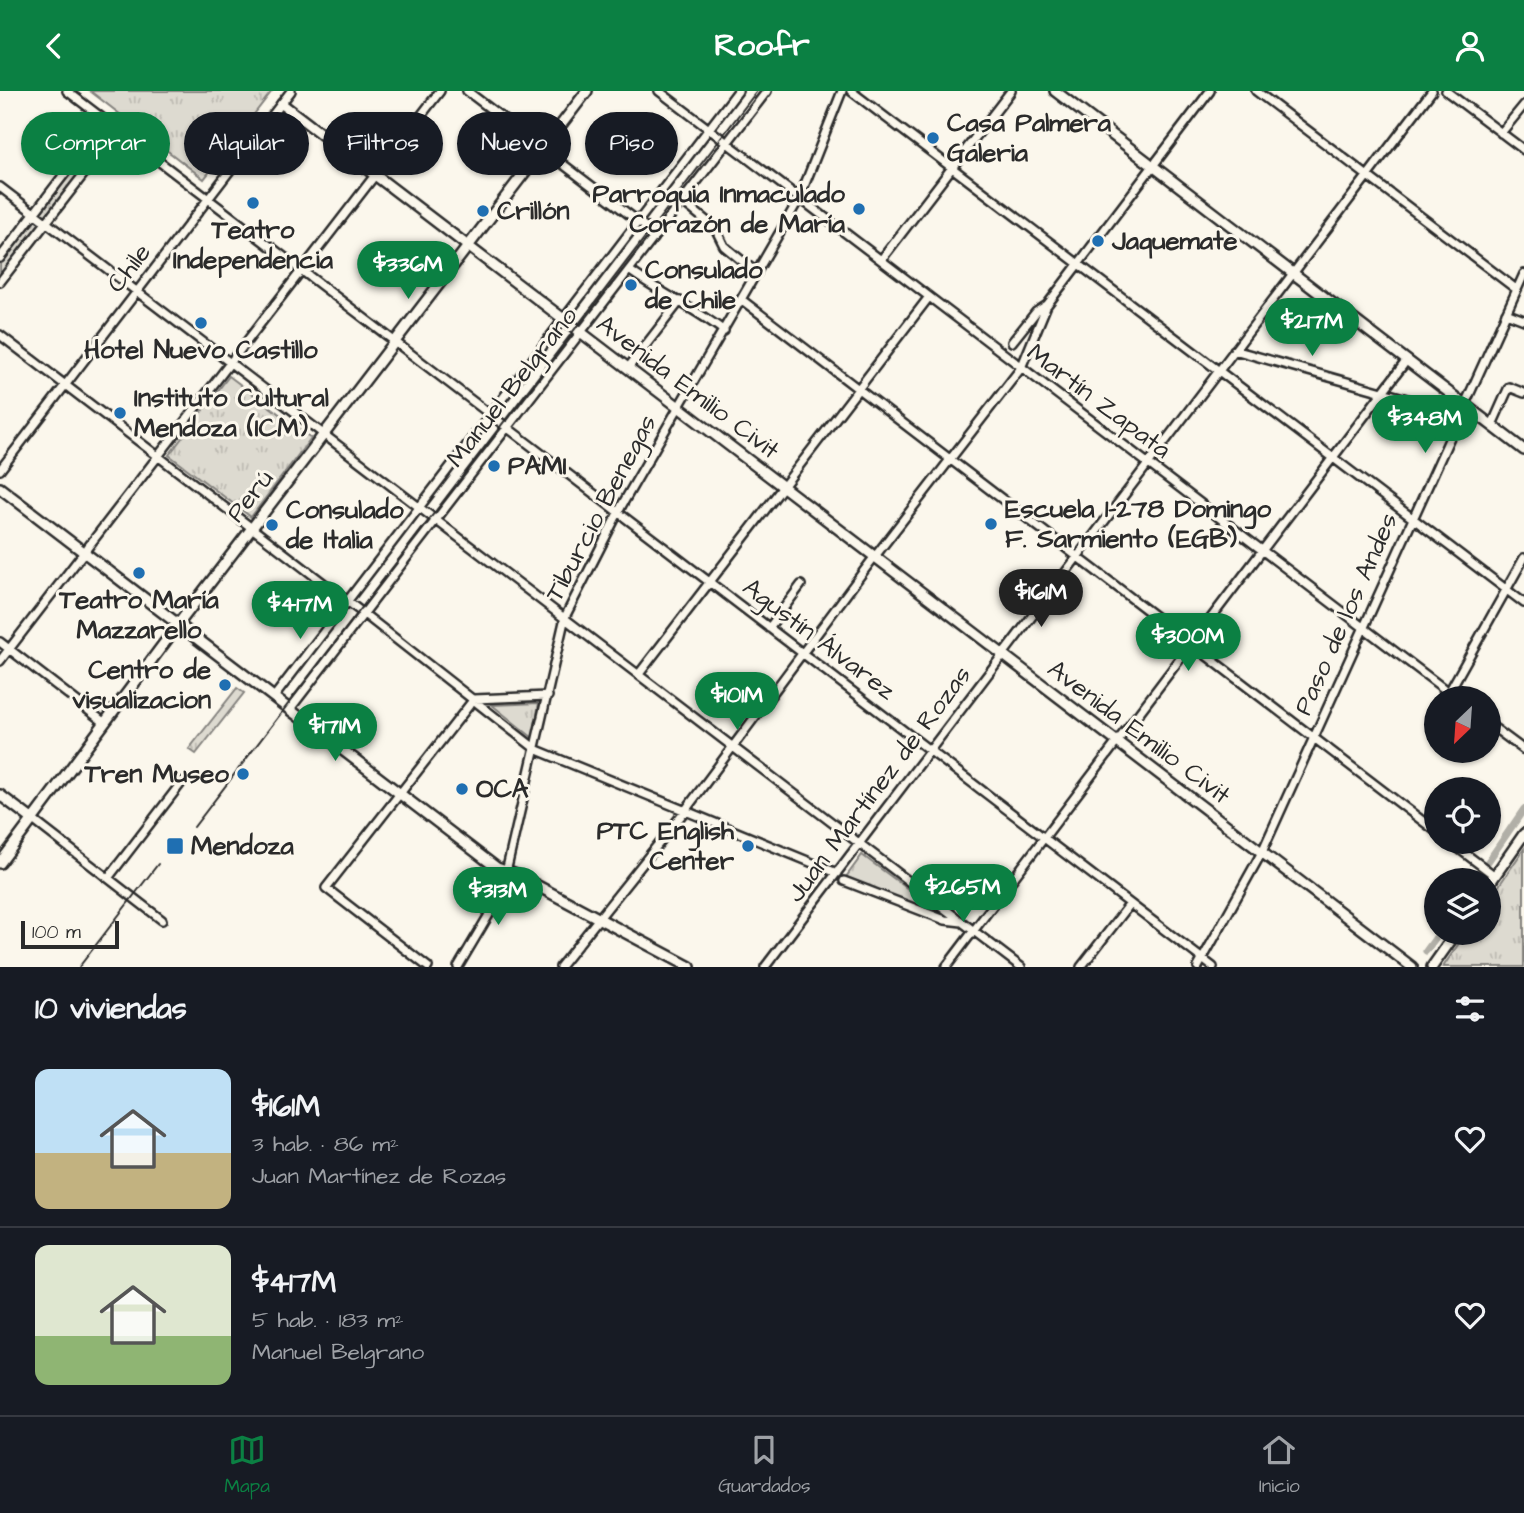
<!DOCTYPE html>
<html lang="es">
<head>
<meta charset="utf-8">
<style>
	:root { --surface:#171b24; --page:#20242c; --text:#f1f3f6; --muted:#9ea1a6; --line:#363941; --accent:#0b8043 }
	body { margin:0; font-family:"Architects Daughter",sans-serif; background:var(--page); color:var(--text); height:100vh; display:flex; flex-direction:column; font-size:26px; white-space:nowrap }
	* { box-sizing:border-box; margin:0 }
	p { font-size:23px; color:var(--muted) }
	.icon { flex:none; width:38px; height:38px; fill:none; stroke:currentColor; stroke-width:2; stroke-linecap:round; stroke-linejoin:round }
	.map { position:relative; height:876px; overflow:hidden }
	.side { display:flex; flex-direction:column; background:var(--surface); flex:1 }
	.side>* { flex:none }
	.guide { position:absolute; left:21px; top:21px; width:700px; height:63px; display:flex; gap:14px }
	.needle { width:46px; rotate:205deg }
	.tools { position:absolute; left:1424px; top:595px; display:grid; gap:14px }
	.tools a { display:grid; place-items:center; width:77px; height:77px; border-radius:50%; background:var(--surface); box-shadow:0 2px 5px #0004; font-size:35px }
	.scale { position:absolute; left:21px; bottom:18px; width:98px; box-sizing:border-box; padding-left:7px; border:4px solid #2b2b2b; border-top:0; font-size:19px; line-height:24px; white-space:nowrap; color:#2b2b2b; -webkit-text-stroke:5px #fbf7ec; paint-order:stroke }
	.price { position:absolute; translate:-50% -60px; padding:0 16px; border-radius:24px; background:var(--accent); color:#fff; font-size:23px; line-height:46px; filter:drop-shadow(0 2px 4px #0008) }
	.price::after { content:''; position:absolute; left:50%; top:42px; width:21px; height:16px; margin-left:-10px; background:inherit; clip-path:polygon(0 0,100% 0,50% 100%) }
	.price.on { background:#222; color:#fff }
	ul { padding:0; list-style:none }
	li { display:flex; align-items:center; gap:21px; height:175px; padding:0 35px }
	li+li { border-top:2px solid var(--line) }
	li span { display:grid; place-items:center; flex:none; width:196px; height:140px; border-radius:14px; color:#555 }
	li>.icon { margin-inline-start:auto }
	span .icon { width:84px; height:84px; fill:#fffc; stroke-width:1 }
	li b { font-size:30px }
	h2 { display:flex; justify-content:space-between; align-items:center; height:84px; padding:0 35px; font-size:30px }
	.tag { padding:0 24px; border-radius:32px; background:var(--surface); box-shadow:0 2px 5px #0004; font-size:24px; line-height:63px }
	.tag.on { background:var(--accent); color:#fff }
	header { display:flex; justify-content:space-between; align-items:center; height:91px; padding:0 35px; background:var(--accent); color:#fff; font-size:32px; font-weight:800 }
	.tab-bar { display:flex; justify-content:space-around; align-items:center; height:98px; border-top:2px solid var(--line); background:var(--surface); font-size:19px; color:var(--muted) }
	.tab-bar a { display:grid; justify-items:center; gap:4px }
	.tab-bar .on { color:var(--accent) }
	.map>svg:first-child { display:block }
</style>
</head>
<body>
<header><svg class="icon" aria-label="back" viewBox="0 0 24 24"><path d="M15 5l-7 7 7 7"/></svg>Roofr<svg class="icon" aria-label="person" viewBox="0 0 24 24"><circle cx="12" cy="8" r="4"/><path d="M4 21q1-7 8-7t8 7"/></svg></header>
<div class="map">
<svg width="1524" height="876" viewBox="0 0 1524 876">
	<defs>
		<pattern id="park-tufts" width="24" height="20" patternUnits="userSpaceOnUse" patternTransform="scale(1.75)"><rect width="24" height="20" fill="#dddad0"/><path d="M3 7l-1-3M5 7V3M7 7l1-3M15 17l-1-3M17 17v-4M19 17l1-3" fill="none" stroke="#bebbb3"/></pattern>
	</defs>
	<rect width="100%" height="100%" fill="#fbf7ec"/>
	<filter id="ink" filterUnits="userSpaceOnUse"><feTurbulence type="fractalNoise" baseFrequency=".0143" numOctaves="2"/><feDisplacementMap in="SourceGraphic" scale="14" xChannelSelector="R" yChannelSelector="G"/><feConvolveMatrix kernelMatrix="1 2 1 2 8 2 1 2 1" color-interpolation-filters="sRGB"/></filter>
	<g filter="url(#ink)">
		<path fill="url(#park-tufts)" stroke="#84827e" stroke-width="2" d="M 90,0 L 272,0 L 204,88 Z
			M 105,30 L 118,39 L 0,191 L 0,167 Z
			M 229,285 L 311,347 L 251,426 L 169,364 Z
			M 237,597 L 244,602 L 196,663 L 189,658 Z
			M 539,612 L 533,647 L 492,614 Z
			M 1524,758 L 1524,876 L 1443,876 L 1466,842 L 1489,842 L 1489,809 Z
			M 862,764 L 943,824 L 846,786 Z"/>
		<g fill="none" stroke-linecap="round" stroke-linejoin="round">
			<path stroke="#b1afa7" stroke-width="7" d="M 1487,772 L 1524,718
				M 1475,789 L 1480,782
				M 1426,860 L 1439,842"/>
			<defs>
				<path id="minor" d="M 67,0 L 1213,876
					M 467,0 L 656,144
					M 659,0 L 1456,607
					M 851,0 L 1524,512
					M 1256,0 L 1516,198
					M 1446,0 L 1524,59
					M 1501,42 L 1524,14
					M 0,96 L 1021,876
					M 682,110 L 715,137 L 724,155 L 757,182
					M 0,167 L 105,30
					M 881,169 L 1011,0
					M 629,179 C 660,202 693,216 724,240
					M 0,191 L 118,39
					M 742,209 L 1437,741
					M 1506,222 L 1524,229
					M 0,244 L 364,523 L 537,659 L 837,782
					M 1012,251 L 1036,221 L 1047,214
					M 1234,259 L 1425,313
					M 628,277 L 680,210
					M 1492,334 L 1509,296 L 1524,302
					M 0,379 L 291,0
					M 769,537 L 801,494
					M 0,551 L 105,632
					M 0,570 L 440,0
					M 639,583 L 929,206
					M 1449,601 L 1524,467
					M 274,606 L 738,0
					M 290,618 L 767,0
					M 1489,633 L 1524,659
					M 33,729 L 162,829
					M 1450,751 L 1495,785
					M 108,787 L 182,691
					M 844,790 L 945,829 L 962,831
					M 428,876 L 326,797 L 474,608 L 548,605
					M 458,876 L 490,822 L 504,790 L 565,526 L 622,414 L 799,108 L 842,0
					M 560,876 L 684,721 L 869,473 L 1021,277 L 1047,214 L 1210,0
					M 765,876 L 1432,0
					M 946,876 L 1407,269
					M 1081,876 L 1130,813
					M 1198,876 L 1262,761 L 1524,183"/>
				<path id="major" d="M 1055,0 L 1524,359
					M 282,13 L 1412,876
					M 0,397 L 497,777 L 517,784 L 690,876
					M 0,704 L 33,729
					M 0,772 L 183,527 L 587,0
					M 1489,793 L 1524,743
					M 1432,876 L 1456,842"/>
			</defs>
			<use href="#minor" stroke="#2b2b2b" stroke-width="12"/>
			<use href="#major" stroke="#2b2b2b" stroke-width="14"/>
			<use href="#minor" stroke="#fbf7ec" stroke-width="7"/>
			<use href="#major" stroke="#fbf7ec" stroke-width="9"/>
			<path stroke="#2b2b2b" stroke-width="2" d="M 194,736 L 757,0
				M 79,876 L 158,773"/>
		</g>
	</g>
	<g fill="#1f6fb2" stroke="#fbf7ec" stroke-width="2.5">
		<circle cx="933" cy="47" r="7"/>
		<circle cx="253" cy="112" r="7"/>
		<circle cx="859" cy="118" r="7"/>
		<circle cx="483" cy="120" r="7"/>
		<circle cx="1098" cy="150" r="7"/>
		<circle cx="631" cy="194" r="7"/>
		<circle cx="201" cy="232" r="7"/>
		<circle cx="120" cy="322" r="7"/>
		<circle cx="494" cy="375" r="7"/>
		<circle cx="991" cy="433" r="7"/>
		<circle cx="272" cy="434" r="7"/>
		<circle cx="139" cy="482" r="7"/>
		<circle cx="225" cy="594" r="7"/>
		<circle cx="243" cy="683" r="7"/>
		<circle cx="462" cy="698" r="7"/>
		<rect x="166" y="746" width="18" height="18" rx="3.5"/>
		<circle cx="748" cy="755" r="7"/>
	</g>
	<g text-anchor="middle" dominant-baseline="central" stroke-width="6" stroke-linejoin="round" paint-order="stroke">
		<g font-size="26" font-weight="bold" fill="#2b2b2b" stroke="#fbf7ec" text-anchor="start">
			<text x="947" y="32">Casa Palmera<tspan x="947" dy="30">Galeria</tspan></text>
			<text x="845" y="103" text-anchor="end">Parroquia Inmaculado<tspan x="845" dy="30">Corazón de María</tspan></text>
			<text x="497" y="120">Crillón</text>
			<text x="253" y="139" text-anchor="middle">Teatro<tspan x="253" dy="30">Independencia</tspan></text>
			<text x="1112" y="150">Jaquemate</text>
			<text x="645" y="179">Consulado<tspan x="645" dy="30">de Chile</tspan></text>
			<text x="201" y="259" text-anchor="middle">Hotel Nuevo Castillo</text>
			<text x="134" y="307">Instituto Cultural<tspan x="134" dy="30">Mendoza (ICM)</tspan></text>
			<text x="508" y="375">PAMI</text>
			<text x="1005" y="418">Escuela 1-278 Domingo<tspan x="1005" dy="30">F. Sarmiento (EGB)</tspan></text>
			<text x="286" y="419">Consulado<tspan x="286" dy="30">de Italia</tspan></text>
			<text x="139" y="509" text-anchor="middle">Teatro María<tspan x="139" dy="30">Mazzarello</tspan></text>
			<text x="211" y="579" text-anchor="end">Centro de<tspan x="211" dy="30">visualizacion</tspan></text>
			<text x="229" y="683" text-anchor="end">Tren Museo</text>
			<text x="476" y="698">OCA</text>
			<text x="734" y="740" text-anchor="end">PTC English<tspan x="734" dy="30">Center</tspan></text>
			<text x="191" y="755">Mendoza</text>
		</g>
		<g font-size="26" fill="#2b2b2b" stroke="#fbf7ec">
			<text transform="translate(129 177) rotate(-52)">Chile</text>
			<text transform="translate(512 296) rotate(-52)">Manuel Belgrano</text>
			<text transform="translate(688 296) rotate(37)">Avenida Emilio Civit</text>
			<text transform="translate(1099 310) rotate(37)">Martín Zapata</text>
			<text transform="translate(250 405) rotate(-52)">Perú</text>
			<text transform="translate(601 417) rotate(-62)">Tiburcio Benegas</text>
			<text transform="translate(1346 523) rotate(-66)">Paso de los Andes</text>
			<text transform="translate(819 548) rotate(37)">Agustín Álvarez</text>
			<text transform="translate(1139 641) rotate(37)">Avenida Emilio Civit</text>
			<text transform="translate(879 693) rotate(-53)">Juan Martínez de Rozas</text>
		</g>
	</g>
</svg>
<div class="tools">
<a><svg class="needle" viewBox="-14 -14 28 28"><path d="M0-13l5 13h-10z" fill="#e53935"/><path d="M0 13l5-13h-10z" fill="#9ea1a6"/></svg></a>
<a><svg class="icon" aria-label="locate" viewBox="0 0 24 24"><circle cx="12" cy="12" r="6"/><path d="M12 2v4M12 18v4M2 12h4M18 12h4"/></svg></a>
<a><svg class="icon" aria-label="layers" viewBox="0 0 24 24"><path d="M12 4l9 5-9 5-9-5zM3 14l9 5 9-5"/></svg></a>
</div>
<div class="scale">100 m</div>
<b class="price" style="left:408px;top:210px">$336M</b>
<b class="price" style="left:1312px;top:267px">$217M</b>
<b class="price" style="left:1425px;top:364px">$348M</b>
<b class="price on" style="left:1041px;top:538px">$161M</b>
<b class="price" style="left:300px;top:550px">$417M</b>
<b class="price" style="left:1188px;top:582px">$300M</b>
<b class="price" style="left:737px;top:641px">$101M</b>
<b class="price" style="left:335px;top:672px">$171M</b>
<b class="price" style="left:963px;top:833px">$265M</b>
<b class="price" style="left:498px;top:836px">$313M</b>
<div class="guide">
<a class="tag on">Comprar</a>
<a class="tag">Alquilar</a>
<a class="tag">Filtros</a>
<a class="tag">Nuevo</a>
<a class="tag">Piso</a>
</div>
</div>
<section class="side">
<h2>10 viviendas<svg class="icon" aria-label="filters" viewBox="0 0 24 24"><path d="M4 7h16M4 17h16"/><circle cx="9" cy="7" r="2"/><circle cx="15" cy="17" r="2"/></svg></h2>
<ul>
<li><span style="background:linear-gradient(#bfe0f5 60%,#c2b280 0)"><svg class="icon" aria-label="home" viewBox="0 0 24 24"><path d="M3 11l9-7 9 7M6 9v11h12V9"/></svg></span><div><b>$161M</b><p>3 hab. · 86 m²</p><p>Juan Martínez de Rozas</p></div><svg class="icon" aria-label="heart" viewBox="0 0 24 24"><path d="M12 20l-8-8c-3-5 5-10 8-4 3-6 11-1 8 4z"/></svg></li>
<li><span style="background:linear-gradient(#dfe7d0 65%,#8fb573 0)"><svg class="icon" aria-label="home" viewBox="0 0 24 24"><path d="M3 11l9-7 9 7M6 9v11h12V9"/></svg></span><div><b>$417M</b><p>5 hab. · 183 m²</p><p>Manuel Belgrano</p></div><svg class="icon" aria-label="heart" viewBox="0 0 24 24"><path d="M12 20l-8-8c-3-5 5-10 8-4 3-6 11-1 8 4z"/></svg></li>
</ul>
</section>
<nav class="tab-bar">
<a class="on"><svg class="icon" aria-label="map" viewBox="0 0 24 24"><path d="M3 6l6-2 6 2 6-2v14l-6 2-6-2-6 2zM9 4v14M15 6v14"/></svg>Mapa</a>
<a><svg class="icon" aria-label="saved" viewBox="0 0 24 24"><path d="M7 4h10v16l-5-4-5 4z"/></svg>Guardados</a>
<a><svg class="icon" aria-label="home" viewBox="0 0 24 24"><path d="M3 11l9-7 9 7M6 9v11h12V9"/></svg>Inicio</a>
</nav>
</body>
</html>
